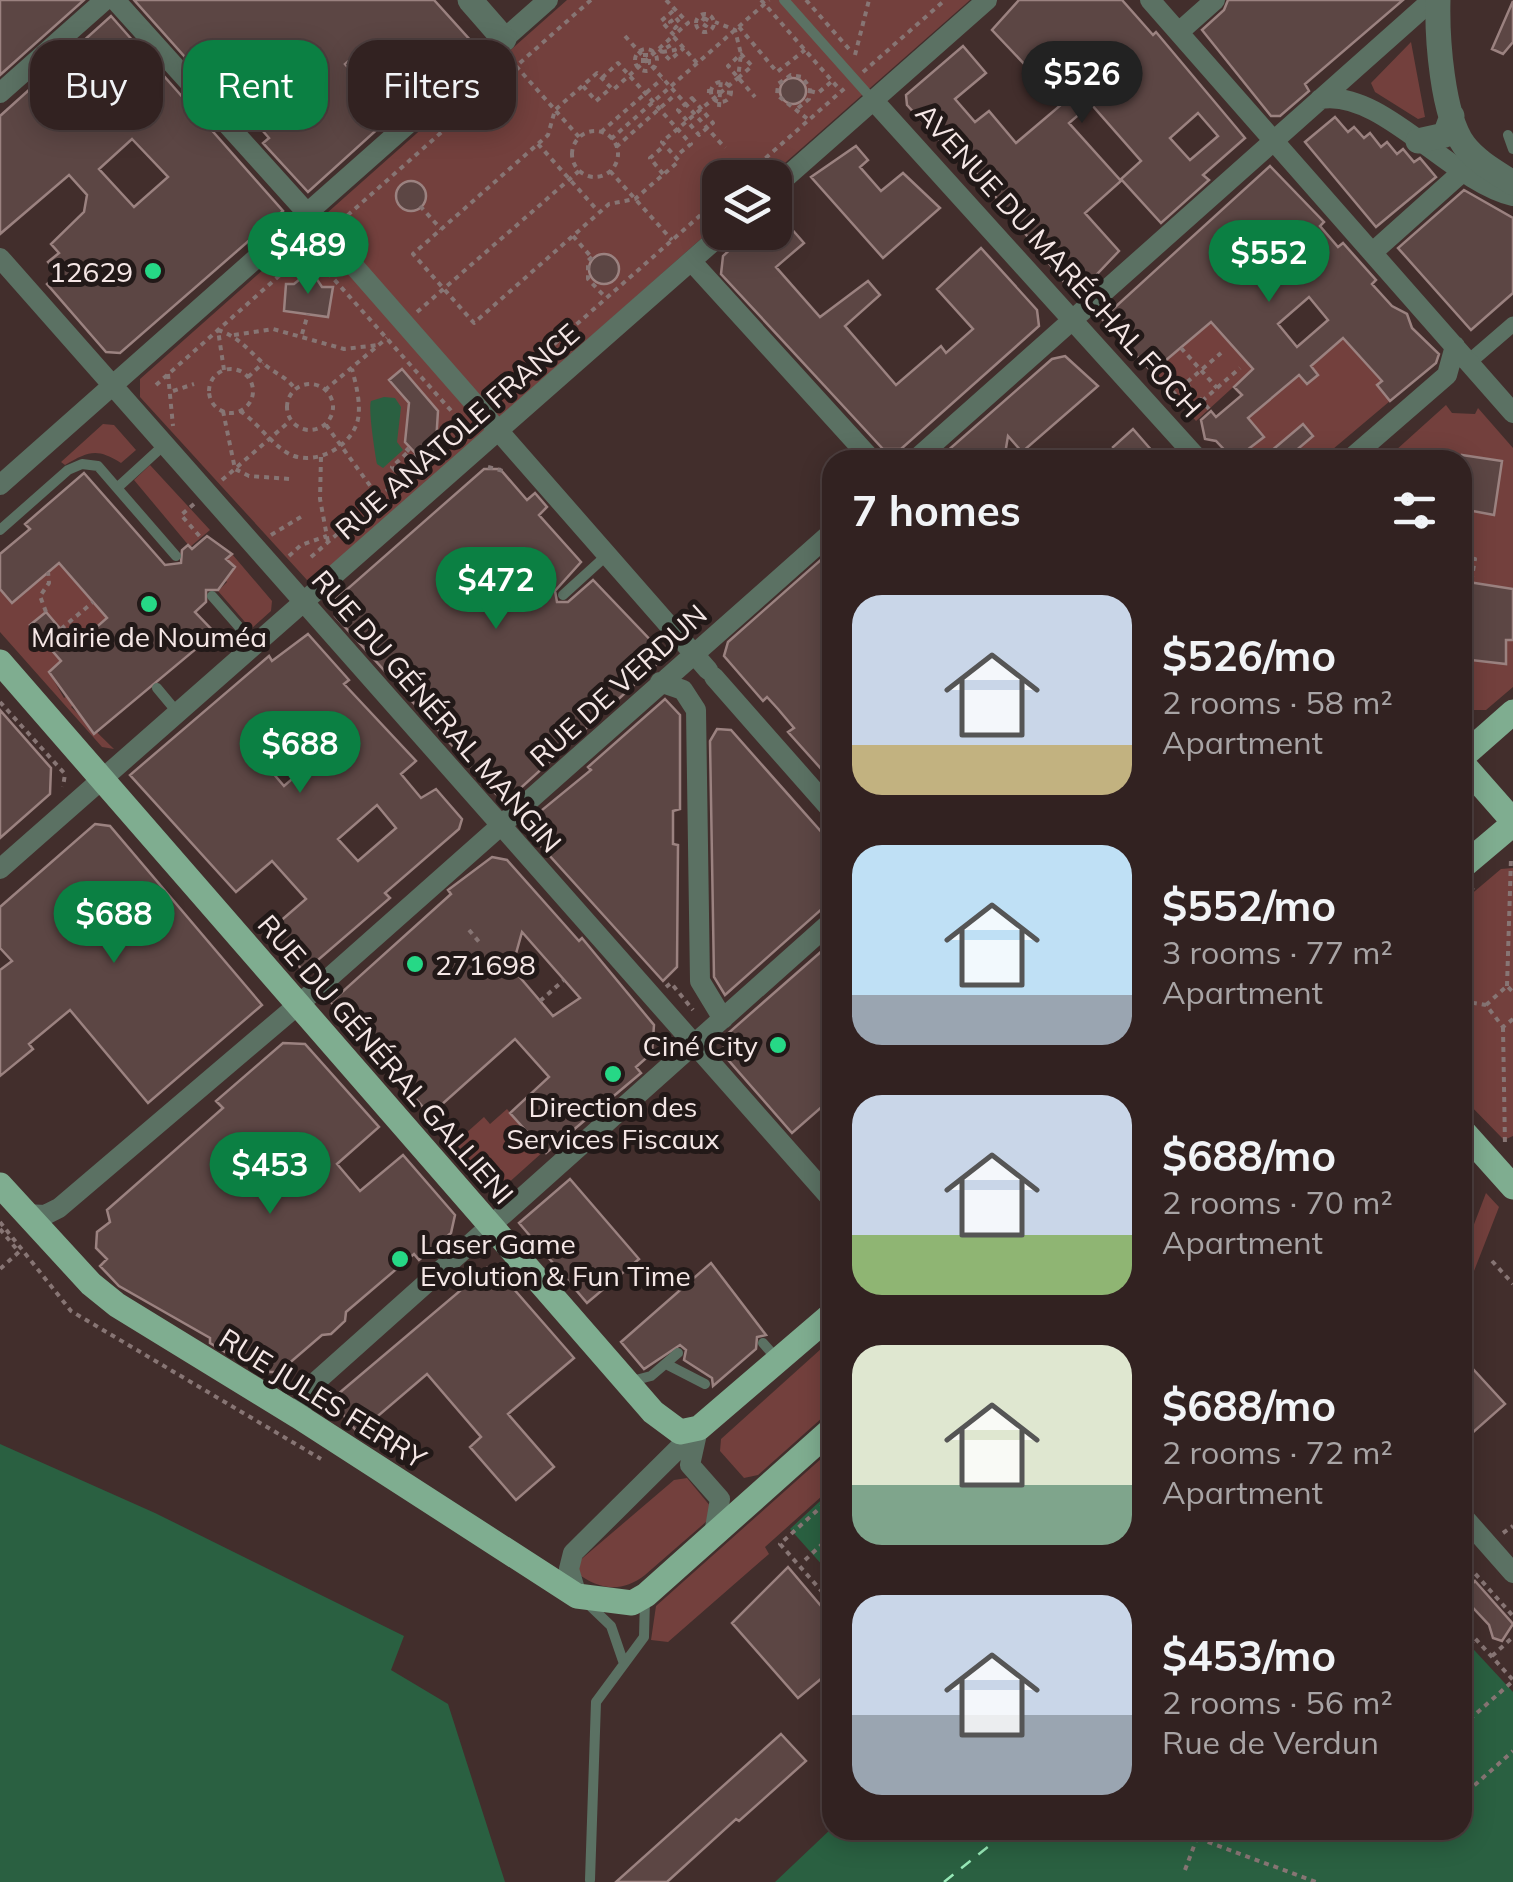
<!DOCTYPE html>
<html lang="en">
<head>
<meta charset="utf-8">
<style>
	:root { --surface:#322221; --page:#3d2f2e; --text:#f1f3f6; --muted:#a8a4a5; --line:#4d3f3f; --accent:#0b8043 }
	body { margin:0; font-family:Mulish,sans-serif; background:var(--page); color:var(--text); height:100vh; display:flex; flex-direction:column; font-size:38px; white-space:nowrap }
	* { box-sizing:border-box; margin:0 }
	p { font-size:32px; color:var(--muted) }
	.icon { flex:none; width:55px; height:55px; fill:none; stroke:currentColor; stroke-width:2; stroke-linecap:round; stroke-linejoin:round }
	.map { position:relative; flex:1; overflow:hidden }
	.panel { position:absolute; left:822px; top:450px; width:650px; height:1390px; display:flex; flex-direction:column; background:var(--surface); border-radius:30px; box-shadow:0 5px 25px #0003,0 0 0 2px var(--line) }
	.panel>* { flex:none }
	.guide { position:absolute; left:30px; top:40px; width:642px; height:90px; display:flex; gap:20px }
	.fabs { position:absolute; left:702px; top:160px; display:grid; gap:20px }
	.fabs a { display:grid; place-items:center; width:90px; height:90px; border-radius:20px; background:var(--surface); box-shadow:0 5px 25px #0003,0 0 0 2px var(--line); font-size:50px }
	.price { position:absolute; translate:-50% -85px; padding:0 22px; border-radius:35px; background:var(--accent); color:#fff; font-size:32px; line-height:65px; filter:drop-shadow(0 2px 5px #0008) }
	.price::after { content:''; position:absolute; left:50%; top:60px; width:30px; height:22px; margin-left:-15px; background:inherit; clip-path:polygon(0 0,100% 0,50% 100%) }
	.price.current { background:#222; color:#fff }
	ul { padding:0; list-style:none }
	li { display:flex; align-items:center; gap:30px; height:250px; padding:0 30px }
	li span { display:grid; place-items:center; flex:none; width:280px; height:200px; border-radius:30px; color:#555 }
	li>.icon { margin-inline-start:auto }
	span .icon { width:120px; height:120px; fill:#fffc; stroke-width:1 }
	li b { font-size:42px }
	h2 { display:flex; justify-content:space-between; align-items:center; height:120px; padding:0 30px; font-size:42px }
	.tag { padding:0 35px; border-radius:30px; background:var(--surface); box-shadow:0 5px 25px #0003,0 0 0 2px var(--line); font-size:35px; line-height:90px }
	.tag.current { background:var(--accent); color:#fff }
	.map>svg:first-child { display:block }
</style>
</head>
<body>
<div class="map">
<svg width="1513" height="1882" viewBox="0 0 1513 1882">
	<rect width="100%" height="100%" fill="#422e2c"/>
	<path fill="#73403d" d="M 567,0 L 970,0 L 769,177 L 720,178 L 720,222 L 320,577 L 307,580 L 140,397 L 140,379 Z
		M 1411,42 L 1425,117 L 1418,119 L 1375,92 L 1371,83 Z
		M 1204,313 L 1253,369 L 1196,421 L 1152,372 L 1193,337 Z
		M 1349,333 L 1390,375 L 1377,385 L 1390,401 L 1320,460 L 1288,460 L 1294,454 L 1291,450 L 1272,454 L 1277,460 L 1237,460 L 1264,436 L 1234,402 L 1247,395 L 1259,408 L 1271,399 L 1259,385 L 1262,382 L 1275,396 L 1299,375 L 1307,384 L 1318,375 L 1311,366 Z
		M 1446,405 L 1452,413 L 1475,414 L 1478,408 L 1513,448 L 1513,687 L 1486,710 L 1463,710 L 1462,460 L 1385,460 Z
		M 103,424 L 114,425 L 136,450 L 121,463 C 97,448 89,451 65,465 L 61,462 Z
		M 150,465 L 210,530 L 190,547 L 134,480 Z
		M 232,554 L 272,601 L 271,611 L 251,629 L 218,591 L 227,582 L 211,565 L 235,568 L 226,559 Z
		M 58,562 L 107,618 L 63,656 L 76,672 L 59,664 L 49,672 L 64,698 L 72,693 L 78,700 L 71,707 L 114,749 L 102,747 L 0,632 L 0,589 L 12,603 Z
		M 1513,868 L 1513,1136 L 1504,1140 L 1463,1098 L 1462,902 L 1501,869 Z
		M 507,1109 L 544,1151 L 506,1185 L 492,1185 L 455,1143 L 484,1117 L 490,1124 Z
		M 1486,1193 L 1499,1207 L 1467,1289 L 1463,1284 L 1463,1253 Z
		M 832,1339 L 832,1409 L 758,1475 L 744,1478 L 720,1451 L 721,1439 Z
		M 832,1449 L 832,1487 L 765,1547 L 769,1554 L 668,1642 L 651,1640 L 656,1606 Z
		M 687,1478 L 711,1507 L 707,1521 L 645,1575 C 622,1593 599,1590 577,1573 L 578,1562 L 674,1480 Z"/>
	<path fill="#2a6041" d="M 384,397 L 395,398 L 401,407 L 397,442 L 403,450 L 383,468 L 377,464 C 375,453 368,409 371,401 Z
		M 0,1444 L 155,1513 L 404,1636 L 391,1670 L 448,1704 L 505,1882 L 0,1882 Z
		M 832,1490 L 832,1576 L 790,1529 Z
		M 1463,1638 L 1513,1692 L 1513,1882 L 775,1882 L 832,1828 L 1462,1830 Z"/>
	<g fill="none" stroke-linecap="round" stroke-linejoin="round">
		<path stroke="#97e9b7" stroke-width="2.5" stroke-dasharray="12 10" stroke-linecap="butt" d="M 944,1882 L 1009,1830"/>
	</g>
	<path fill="#5c4644" stroke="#9b8280" stroke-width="2.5" fill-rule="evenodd" d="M 0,0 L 84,0 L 0,75 Z
		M 134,0 L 434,0 L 471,41 L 446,62 L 449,66 L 415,96 L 412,92 L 389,113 L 392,116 L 308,192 L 263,143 L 269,138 L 201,60 L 193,66 ZM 368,44 L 390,69 L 367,89 L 345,64 Z
		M 1019,0 L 1122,0 L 1153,35 L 1156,32 L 1245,138 L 1203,175 L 1209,180 L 1161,223 L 1121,179 L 1141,161 L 1091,104 L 1069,123 L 1121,181 L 1085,213 L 1119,251 L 1080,292 L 1072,292 L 975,171 L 971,175 L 907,105 L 906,95 L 963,46 L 986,73 L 955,99 L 975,122 L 989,111 L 1016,143 L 1062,104 L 992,30 ZM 1198,113 L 1218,136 L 1190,160 L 1170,138 Z
		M 1228,0 L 1403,0 L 1305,84 L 1309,91 L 1280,116 L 1271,116 L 1202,30 L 1224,10 Z
		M 1513,1 L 1513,42 L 1503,54 L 1492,49 Z
		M 111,16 L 283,211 L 120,353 L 106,352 L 47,284 L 58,274 L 48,262 L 59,253 L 51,244 L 84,212 L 87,195 L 69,175 L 0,234 L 0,116 ZM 132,139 L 168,177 L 134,207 L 99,169 Z
		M780 91a13 13 0 1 1 26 0a13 13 0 1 1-26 0Z
		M 1335,117 L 1348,132 L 1354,127 L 1364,138 L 1370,133 L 1381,147 L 1387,142 L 1397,154 L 1403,149 L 1414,162 L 1420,158 L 1436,177 L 1376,227 L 1305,142 Z
		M 856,146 L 868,160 L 860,167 L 881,191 L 903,173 L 940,208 L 883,258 L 811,177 Z
		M 1270,166 L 1324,222 L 1320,226 L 1338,247 L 1343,243 L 1376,280 L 1372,284 L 1392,306 L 1407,314 L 1412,328 L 1439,354 L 1436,363 L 1390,401 L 1377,385 L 1382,381 L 1343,338 L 1311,366 L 1318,375 L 1307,384 L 1299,375 L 1248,418 L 1264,437 L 1234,460 L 1216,441 L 1205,439 L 1201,420 L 1211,411 L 1216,417 L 1242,395 L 1234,387 L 1253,369 L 1211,322 L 1152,372 L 1102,319 ZM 1309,297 L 1328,320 L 1297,347 L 1278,324 Z
		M396 196a15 15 0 1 1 30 0a15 15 0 1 1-30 0Z
		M 1464,190 L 1513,218 L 1513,293 L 1471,330 L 1398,248 Z
		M 775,210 L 804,243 L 776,267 L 820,317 L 868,281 L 880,295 L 845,326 L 896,385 L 941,346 L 946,353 L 973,329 L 937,289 L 981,248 L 1037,310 L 1039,326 L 901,449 L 883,449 L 721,274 L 723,256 L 749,232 L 775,232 Z
		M589 269a15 15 0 1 1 30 0a15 15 0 1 1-30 0Z
		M 305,275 L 314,275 L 322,287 L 333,287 L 328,317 L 284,311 L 286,284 L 294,284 Z
		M 1065,356 L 1098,386 L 1022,452 L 1008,436 L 1004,460 L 937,460 L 1052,359 Z
		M 402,369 L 438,411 L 436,443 L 419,457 L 405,442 L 409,403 L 389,380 Z
		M 1303,424 L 1313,436 L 1293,453 L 1300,460 L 1277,460 L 1270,452 Z
		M 1133,429 L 1160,460 L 1124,460 L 1113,447 Z
		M 1462,455 L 1502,461 L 1494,515 L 1462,509 Z
		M 484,469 L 500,469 L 527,500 L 535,493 L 547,507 L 539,515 L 581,562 L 555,591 L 557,602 L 568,602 L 593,580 L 657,647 L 656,665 L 513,795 L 496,794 L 335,616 L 336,599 Z
		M 84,473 L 165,565 L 181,563 L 182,550 L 188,545 L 192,549 L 207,536 L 232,554 L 226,559 L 235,567 L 218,590 L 206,590 L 206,602 L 195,612 L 215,633 L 94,734 L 49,672 L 61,661 L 30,625 L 46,612 L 75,646 L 107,618 L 59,563 L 12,603 L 0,589 L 0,554 L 30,529 L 25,524 Z
		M 832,550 L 832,781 L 788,732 L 794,728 L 778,709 L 767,697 L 763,701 L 724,656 L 728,642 Z
		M 1462,581 L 1513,589 L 1513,640 L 1506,640 L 1506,664 L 1462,659 Z
		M 308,634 L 349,680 L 344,684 L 416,761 L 401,774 L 421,798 L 436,789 L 462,819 L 459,829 L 385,893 L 390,898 L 304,972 L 269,931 L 306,899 L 272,861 L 236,892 L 130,775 L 269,656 L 272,661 ZM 295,728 L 319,756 L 284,786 L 260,758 ZM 377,805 L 396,828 L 358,861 L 338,839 Z
		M 665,699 L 680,715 L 680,809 L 673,811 L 673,844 L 678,845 L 677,967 L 663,981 L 530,834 L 531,819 L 591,770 L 588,767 Z
		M 0,710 L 51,768 L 50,794 L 0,838 Z
		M 717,729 L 731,730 L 832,844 L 832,900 L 725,995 L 714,977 L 710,741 Z
		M 95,824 L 110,826 L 262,1005 L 148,1103 L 70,1010 L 29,1044 L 33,1049 L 0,1076 L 0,970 L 12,961 L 0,948 L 0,907 Z
		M 492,857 L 507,860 L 579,941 L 582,938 L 654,1025 L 652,1053 L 636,1067 L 641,1073 L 546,1153 L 510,1113 L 549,1077 L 515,1039 L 430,1115 L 331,1002 L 451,894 L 448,890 ZM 522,932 L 580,998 L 553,1016 L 512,968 Z
		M 832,942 L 832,1098 L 792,1133 L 723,1054 L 725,1036 Z
		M 283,1043 L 305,1044 L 379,1127 L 337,1164 L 360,1191 L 403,1155 L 455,1215 L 451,1233 L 419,1260 L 414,1254 L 346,1312 L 345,1321 L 331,1334 L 322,1335 L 279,1372 L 267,1372 L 235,1358 L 210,1343 L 210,1338 L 119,1286 L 100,1266 L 107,1259 L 96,1248 L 97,1232 L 110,1222 L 107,1210 L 223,1108 L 216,1101 ZM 253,1142 L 271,1163 L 245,1187 L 226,1165 Z
		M 570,1179 L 639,1259 L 587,1303 L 519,1223 Z
		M 711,1263 L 766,1335 L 757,1337 L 756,1349 L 713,1386 L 712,1378 L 684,1360 L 686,1350 L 680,1345 L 644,1369 L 621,1342 Z
		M 487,1268 L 499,1272 L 574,1358 L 508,1414 L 554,1467 L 516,1500 L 470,1447 L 481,1437 L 427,1374 L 358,1433 L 331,1400 Z
		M 1462,1357 L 1505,1404 L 1462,1442 Z
		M 788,1567 L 832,1619 L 832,1690 L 822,1678 L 798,1698 L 732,1623 Z
		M 1475,1581 L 1513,1624 L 1502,1641 L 1493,1638 L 1489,1625 L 1462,1596 Z
		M 781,1734 L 806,1761 L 739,1821 L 736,1819 L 667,1882 L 616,1882 Z"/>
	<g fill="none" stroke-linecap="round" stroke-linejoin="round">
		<path stroke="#877574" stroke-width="4" stroke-dasharray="5 5" stroke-linecap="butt" d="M 666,0 L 688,23 L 673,36
			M 761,0 L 840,90
			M 806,0 L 849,49
			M 673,11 L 661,21 L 674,35
			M696 23a9 9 0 1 1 18 0a9 9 0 1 1-18 0Z
			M 676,18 L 680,23 L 675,28 L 670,22 Z
			M 704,18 L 709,21 L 706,26 L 701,23 Z
			M 739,27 L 777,72 L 805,50
			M 625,36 L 725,148
			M635 60a11 11 0 1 1 22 0a11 11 0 1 1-22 0Z
			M 659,49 L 670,60 L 684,48
			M 662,52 L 675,50 L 671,45 L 666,48
			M 643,55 L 649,55 L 649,63 L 643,63 Z
			M 855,55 L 869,0
			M 697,63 L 673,36 L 613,90 L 597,73 L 555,110 L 548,135 L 413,254 L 474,323 L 609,204 L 635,199 L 679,161 L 662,142 L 738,78 L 741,54 L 735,30 L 715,22
			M 516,66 L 579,137
			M 863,72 L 945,0
			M 602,78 L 618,63 L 691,144 L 676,156
			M 738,78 L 752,66 L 741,54 L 728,66 L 755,97
			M711 92a10 10 0 1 1 20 0a10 10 0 1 1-20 0Z
			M 583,86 L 596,101 L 611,88
			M 707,91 L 735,93
			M 810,91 L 818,93 L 831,82
			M 692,98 L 713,123 L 699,135 L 678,110 Z
			M 719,107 L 721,78
			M 798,108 L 809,99 L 810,88 L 802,77 L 791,75 L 778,84 L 777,95 L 809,120
			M572 154a23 23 0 1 1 46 0a23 23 0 1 1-46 0Z
			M 601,132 L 662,79
			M 611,139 L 769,0
			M 538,144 L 598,211
			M 616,147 L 676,94
			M 610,171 L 672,240
			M 663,174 L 650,158 L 664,146
			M 743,178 L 845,88
			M 420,206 L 441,229
			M 340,222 L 591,0
			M 573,236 L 593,259
			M 308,250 L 463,424
			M 592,257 L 588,261 L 588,279 L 606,298
			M 417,312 L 579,171
			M 302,334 L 308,314
			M 234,335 L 273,329 L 344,349 L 378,345
			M 1181,348 L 1217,388
			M209 391a22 22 0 1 1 44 0a22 22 0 1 1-44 0Z
			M 224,370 L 218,330 C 239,337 247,349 264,364 C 275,374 285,375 295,389
			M 168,374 L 173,426
			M 248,377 L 263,363
			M 1186,383 L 1209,409
			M287 407a23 23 0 1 1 46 0a23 23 0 1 1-46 0Z
			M 156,385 L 306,252
			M 325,390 L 387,338
			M 173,391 L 194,384
			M 1172,395 L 1221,353
			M 494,397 L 720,198
			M 1202,401 L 1240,368
			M 223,411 L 235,469 L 249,476 L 290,479
			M 240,411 C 258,422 274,449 294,456 C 318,464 349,447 357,423 C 362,407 356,384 352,369
			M 326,425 L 379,498
			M 406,448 L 420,462
			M 321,457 L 320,499 L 328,542
			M 488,467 L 507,472
			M 402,478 L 392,467 L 409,451
			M 222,480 L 290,421
			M 194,504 L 181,515 L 203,540
			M 271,535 L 304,515
			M 289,556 L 301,545 L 327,536
			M 311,557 L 462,425
			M 1462,557 L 1475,559 L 1471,583
			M 46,612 L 40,596 L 49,583 L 48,572
			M 61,629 L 93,602
			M 0,702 L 65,774 L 63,787
			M 1462,897 L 1474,887
			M 469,930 L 480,943
			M 1507,986 L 1511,858
			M 666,987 L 671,983 L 693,1010
			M 540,1001 L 564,980
			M 1462,1001 L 1486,1005 L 1503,1027 L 1513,1019
			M 1486,1005 L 1507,986 L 1513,992
			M 1503,1027 L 1505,1146
			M 0,1222 L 71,1311 L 321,1459
			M 0,1229 L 19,1252 L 0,1269
			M 1492,1261 L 1513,1284
			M 832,1497 L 780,1544 L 832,1603
			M 1503,1533 L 1513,1526
			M 1462,1559 L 1513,1616
			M 805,1560 L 832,1535
			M 1462,1624 L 1513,1680
			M 1462,1651 L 1476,1639
			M 1492,1656 L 1513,1637
			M 1462,1726 L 1513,1681
			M 1467,1792 L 1513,1751
			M 1200,1830 L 1197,1838 L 1316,1882
			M 1185,1870 L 1197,1838"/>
		<path stroke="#5b7163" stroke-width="10" d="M 784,0 L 873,100
			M 1508,135 L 1513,149
			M 164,445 L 117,488 L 176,556
			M 0,530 L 68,470 L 82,464 L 98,466 L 117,488
			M 563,595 L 607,555
			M 212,596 L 254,644
			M 157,688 L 177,712
			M 763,1343 L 778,1360
			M 666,1364 L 705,1384
			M 628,1382 L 651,1376 L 678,1353
			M 588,1604 L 611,1626 L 623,1661
			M 590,1880 L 596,1702 L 644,1637 L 645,1599"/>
		<path stroke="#5b7163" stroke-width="15" d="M 1469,362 L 1513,324"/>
		<path stroke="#5b7163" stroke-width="20" d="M 115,0 L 326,234 L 708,670
			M 1150,0 L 1513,413
			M 1179,32 L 1215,0
			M 0,93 L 105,0
			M 1320,99 C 1381,88 1450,181 1513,196
			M 874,101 L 1199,460
			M 775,187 L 987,0
			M 1373,252 L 1470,165
			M 0,258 L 832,1200
			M 692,262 L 872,460
			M 915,460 L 1432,0
			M 1349,460 L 1447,375 L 1455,346
			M 0,485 L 548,0
			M 714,677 L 832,811
			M 660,682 L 683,690 L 696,710 L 700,981 L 723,1019
			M 0,869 L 724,232
			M 25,1214 L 45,1215 L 59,1208 L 313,992 L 832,532
			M 298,1416 L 310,1387 L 832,921
			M 698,1429 L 690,1465 L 720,1499 L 714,1534
			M 1462,1515 L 1513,1573
			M 577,1596 L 569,1569 L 573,1553 L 699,1428"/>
		<path stroke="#5b7163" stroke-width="25" d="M 470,0 L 504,39
			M 1438,0 C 1437,37 1442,115 1464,145 C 1476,161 1496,172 1513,183
			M 1418,141 L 1445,135 L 1452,116"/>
		<path stroke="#7fad90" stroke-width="25" d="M 0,662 L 653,1412 L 680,1432 L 699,1428 L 832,1314
			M 1462,757 L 1513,712
			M 1462,763 L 1513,821
			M 1462,867 L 1513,824
			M 1462,1130 L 1513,1187
			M 0,1185 L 91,1284 L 117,1305 L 298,1416 L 577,1596 L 632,1603 L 646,1595 L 832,1429"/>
	</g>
	<g fill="#26d886" stroke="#221918" stroke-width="4">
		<circle cx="153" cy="271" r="10"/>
		<circle cx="149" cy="604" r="10"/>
		<circle cx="415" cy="964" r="10"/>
		<circle cx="778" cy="1045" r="10"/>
		<circle cx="613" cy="1074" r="10"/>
		<circle cx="400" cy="1259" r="10"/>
	</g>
	<g text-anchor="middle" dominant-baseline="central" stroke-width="10" stroke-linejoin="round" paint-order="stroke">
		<g font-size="28" fill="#f5e7e6" stroke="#221918">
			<text transform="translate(1059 260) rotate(48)">AVENUE DU MARÉCHAL FOCH</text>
			<text transform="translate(457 431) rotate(-41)">RUE ANATOLE FRANCE</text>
			<text transform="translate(618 685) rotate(-42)">RUE DE VERDUN</text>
			<text transform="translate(437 711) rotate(49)">RUE DU GÉNÉRAL MANGIN</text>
			<text transform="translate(386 1059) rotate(49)">RUE DU GÉNÉRAL GALLIENI</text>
			<text transform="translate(323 1398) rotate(32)">RUE JULES FERRY</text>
		</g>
		<g font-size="28" fill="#f5e7e6" stroke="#221918" text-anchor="end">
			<text x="133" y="271">12629</text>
			<text x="149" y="636" text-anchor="middle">Mairie de Nouméa</text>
			<text x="435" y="964" text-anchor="start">271698</text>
			<text x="758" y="1045">Ciné City</text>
			<text x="613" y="1106" text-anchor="middle">Direction des<tspan x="613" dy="32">Services Fiscaux</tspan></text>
			<text x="420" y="1243" text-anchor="start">Laser Game<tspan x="420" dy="32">Evolution &amp; Fun Time</tspan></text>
		</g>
	</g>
</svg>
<div class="fabs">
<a><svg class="icon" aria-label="layers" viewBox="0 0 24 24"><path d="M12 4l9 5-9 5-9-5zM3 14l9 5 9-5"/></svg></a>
</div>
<b class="price current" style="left:1082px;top:126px">$526</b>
<b class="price" style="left:308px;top:297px">$489</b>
<b class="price" style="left:1269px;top:305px">$552</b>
<b class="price" style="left:496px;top:632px">$472</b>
<b class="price" style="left:300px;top:796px">$688</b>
<b class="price" style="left:114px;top:966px">$688</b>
<b class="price" style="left:270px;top:1217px">$453</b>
<div class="guide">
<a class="tag">Buy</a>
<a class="tag current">Rent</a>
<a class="tag">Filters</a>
</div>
<section class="panel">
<h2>7 homes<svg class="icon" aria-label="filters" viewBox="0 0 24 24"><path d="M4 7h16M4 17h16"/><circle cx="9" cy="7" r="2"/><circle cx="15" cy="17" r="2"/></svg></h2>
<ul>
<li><span style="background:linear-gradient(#c9d6e8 75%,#c2b280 0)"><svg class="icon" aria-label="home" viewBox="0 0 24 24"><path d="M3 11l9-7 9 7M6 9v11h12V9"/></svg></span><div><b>$526/mo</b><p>2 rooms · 58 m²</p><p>Apartment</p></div></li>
<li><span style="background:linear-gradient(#bfe0f5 75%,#9aa5b1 0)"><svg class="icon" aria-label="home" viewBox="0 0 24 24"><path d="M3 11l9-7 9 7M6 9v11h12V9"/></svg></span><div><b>$552/mo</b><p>3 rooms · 77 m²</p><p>Apartment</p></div></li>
<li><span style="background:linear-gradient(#c9d6e8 70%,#8fb573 0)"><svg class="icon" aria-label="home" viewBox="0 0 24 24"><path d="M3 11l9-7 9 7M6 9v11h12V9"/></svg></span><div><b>$688/mo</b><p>2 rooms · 70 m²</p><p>Apartment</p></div></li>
<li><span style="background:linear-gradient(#dfe7d0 70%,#7fa58c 0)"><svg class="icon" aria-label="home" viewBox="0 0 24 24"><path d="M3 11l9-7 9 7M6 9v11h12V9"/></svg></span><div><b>$688/mo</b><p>2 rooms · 72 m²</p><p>Apartment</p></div></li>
<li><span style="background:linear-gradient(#c9d6e8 60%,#9aa5b1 0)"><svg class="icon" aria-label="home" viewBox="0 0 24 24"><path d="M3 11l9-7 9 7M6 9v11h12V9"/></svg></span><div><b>$453/mo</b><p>2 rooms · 56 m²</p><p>Rue de Verdun</p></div></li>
</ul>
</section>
</div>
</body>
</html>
